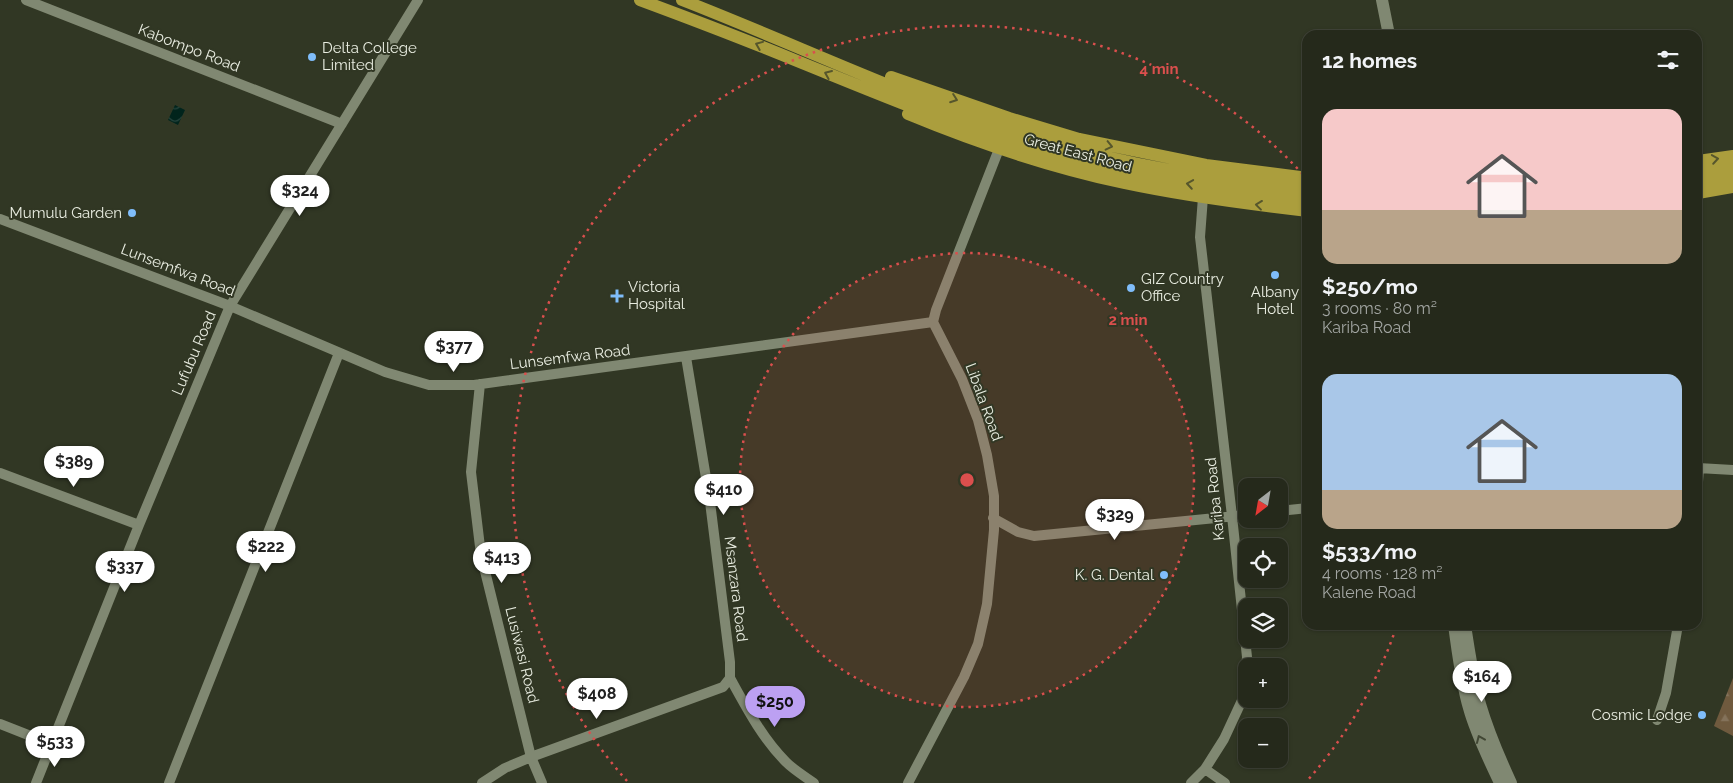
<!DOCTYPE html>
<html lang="en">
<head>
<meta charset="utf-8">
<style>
	:root { --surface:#25291b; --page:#313528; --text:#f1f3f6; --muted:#a3a6a3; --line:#42453a; --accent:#bca0f2 }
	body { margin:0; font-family:Raleway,sans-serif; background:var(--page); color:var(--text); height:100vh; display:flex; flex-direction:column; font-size:19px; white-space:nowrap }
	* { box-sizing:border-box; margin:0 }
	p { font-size:16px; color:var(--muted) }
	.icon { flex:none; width:28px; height:28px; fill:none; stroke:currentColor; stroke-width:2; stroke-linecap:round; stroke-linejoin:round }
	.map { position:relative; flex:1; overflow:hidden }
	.panel { position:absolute; left:1302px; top:30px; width:400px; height:600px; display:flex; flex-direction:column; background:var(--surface); border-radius:15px; box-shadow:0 1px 4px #0004,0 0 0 1px var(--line) }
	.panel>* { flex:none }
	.needle { width:32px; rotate:211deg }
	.fabs { position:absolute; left:1238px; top:478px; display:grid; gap:10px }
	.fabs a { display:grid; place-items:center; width:50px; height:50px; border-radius:10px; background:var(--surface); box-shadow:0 1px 4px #0004,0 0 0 1px var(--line); font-size:25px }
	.price { position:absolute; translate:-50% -42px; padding:0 11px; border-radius:18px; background:#fff; color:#222; font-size:16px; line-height:32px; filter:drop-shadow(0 1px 2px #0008) }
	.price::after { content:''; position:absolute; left:50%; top:30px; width:15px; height:11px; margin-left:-8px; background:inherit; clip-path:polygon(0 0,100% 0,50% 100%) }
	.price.current { background:var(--accent); color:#111 }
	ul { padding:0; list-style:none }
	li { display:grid; align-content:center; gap:10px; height:265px; padding:0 20px }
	li span { display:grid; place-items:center; height:155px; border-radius:15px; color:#555 }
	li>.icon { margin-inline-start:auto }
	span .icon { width:90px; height:90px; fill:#fffc; stroke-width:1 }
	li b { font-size:21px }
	h2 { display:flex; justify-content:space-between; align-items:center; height:60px; padding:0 20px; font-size:21px }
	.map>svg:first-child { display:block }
</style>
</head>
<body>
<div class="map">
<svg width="1733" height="783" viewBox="0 0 1733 783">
	<defs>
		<pattern id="forest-firs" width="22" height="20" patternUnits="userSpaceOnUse" patternTransform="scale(1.25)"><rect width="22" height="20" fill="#6f5a3e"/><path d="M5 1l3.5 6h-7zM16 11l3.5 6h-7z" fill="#84725a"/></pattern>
		<pattern id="water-waves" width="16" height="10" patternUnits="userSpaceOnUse" patternTransform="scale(1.25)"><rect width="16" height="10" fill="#01241c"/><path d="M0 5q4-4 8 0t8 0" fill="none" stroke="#26443d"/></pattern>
	</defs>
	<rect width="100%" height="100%" fill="#313724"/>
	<path fill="url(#forest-firs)" d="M 1733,678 L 1733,736 L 1714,726 Z"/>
	<path fill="url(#water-waves)" d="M 175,105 L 185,110 L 178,125 L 168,120 Z"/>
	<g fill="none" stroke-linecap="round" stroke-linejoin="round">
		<path stroke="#808872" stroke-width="10" d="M 26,0 L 342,124
			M 0,219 L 230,306 L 385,372 L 429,385 L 474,385 L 933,322
			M 686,357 L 710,502 L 730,662 L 730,678
			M 480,384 L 471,472 L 481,555 L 531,757 L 542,783
			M 1698,468 L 1733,470
			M 0,473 L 139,525
			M 1698,482 L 1699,468
			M 1279,511 L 1308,508
			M 993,518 L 1018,532 L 1034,536 L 1246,515
			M 730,678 C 746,707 762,738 786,762 C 794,770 804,776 814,783
			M 1657,720 L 1666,693 L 1678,625
			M 0,724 L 51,744
			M 1205,769 L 1225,783
			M 36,783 L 139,525 L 230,306 L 418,0
			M 169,783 L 339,353
			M 482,783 L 505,768 L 531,757 L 723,687 L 730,678
			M 908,783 L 964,677 L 978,644 L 987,604 L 994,530 L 994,496 L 987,455 L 978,420 L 962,379 L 933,322 L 936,310 L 999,149
			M 1191,783 L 1205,769 L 1224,739 L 1244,696 L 1247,657 L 1232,516 L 1200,237 L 1203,197"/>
		<path stroke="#808872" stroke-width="12" d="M 1382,0 L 1389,35
			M 1454,625 C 1458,653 1461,681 1469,708 C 1476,734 1489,759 1500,783
			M 1465,625 C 1469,652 1473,679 1480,704 C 1488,731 1499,757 1511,783"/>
		<path stroke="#ab9e3d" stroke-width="12" d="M 640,0 C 694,20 749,41 802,63 C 891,99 980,137 1073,160 C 1149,180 1229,191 1308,199
			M 682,0 C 790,42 895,92 1004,128 C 1102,161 1205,179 1308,188
			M 891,77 L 1009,118 L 1079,139 L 1206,165 L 1308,178
			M 908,114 C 978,143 1050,167 1124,183 C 1185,196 1246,204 1308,211
			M 1698,161 L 1733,156
			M 1698,172 L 1733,166
			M 1698,182 L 1733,177
			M 1698,193 L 1733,187"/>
	</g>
	<defs><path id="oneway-chevron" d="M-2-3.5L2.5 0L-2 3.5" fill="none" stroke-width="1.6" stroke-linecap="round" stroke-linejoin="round" transform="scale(1.25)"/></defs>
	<g stroke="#56562c">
		<use href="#oneway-chevron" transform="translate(759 45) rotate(-158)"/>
		<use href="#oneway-chevron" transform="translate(828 74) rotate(-157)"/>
		<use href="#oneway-chevron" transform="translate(954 99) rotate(20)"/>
		<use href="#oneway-chevron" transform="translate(1109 146) rotate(13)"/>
		<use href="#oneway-chevron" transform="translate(1715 159) rotate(-9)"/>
		<use href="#oneway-chevron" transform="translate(1190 184) rotate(-171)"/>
		<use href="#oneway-chevron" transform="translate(1259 205) rotate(-173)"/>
	</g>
	<use stroke="#414734" href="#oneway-chevron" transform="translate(1480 739) rotate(-113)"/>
	<circle cx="967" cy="480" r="227" fill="#da4f4d" fill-opacity=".12"/>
	<g fill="none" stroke="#da4f4d" stroke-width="2.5" stroke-dasharray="2.5 5">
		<circle cx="967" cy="480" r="227"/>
		<path d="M1396 628A454 454 0 0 1 1307 781M627 781A454 454 0 1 1 1307 179"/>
	</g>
	<g fill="#7fbdfa" stroke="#313724" stroke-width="2">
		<circle cx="312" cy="57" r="5"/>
		<circle cx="132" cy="213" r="5"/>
		<circle cx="1275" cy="275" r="5"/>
		<circle cx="1131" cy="288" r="5"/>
		<path d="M614.5 288.5h5v5h5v5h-5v5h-5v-5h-5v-5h5z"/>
		<circle cx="1164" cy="575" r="5"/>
		<circle cx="1702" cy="715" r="5"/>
	</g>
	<g text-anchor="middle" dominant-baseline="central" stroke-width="4" stroke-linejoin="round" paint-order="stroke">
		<g font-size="15" fill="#e9ede1" stroke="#313724">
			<text transform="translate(189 48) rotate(21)">Kabompo Road</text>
			<text transform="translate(1078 153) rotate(15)">Great East Road</text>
			<text transform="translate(178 270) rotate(21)">Lunsemfwa Road</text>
			<text transform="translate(194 353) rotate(-67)">Lufubu Road</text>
			<text transform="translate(570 357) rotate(-7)">Lunsemfwa Road</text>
			<text transform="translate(984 402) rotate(70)">Libala Road</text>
			<text transform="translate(1215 499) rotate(-96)">Kariba Road</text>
			<text transform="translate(736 589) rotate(83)">Msanzara Road</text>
			<text transform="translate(522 655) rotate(76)">Lusiwasi Road</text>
		</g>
		<g font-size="15" fill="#e9ede1" stroke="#313724" text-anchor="start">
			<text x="322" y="48">Delta College<tspan x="322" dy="17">Limited</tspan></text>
			<text x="122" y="213" text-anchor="end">Mumulu Garden</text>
			<text x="1141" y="279">GIZ Country<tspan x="1141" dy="17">Office</tspan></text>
			<text x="628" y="287">Victoria<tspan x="628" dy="17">Hospital</tspan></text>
			<text x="1275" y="292" text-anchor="middle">Albany<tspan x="1275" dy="17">Hotel</tspan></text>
			<text x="1154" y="575" text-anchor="end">K. G. Dental</text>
			<text x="1692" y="715" text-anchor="end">Cosmic Lodge</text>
		</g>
	</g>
	<circle cx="967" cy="480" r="8" fill="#da4f4d" stroke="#313724" stroke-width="2.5"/>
	<g font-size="15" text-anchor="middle" font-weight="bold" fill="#da4f4d" stroke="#313724" stroke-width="4" stroke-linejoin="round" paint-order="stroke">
		<text x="1159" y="74">4 min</text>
		<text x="1128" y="325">2 min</text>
	</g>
</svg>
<div class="fabs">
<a><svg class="needle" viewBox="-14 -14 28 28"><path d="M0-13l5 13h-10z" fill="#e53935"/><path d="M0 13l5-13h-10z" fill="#a3a6a3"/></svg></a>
<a><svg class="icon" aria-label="locate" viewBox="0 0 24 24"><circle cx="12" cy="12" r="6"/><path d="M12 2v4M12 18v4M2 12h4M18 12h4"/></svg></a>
<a><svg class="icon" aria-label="layers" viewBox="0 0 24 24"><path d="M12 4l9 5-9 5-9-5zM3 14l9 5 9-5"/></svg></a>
<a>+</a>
<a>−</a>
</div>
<b class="price" style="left:300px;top:217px">$324</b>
<b class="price" style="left:454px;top:373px">$377</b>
<b class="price" style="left:74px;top:488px">$389</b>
<b class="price" style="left:724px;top:516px">$410</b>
<b class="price" style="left:1115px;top:541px">$329</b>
<b class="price" style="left:266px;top:573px">$222</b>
<b class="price" style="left:502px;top:584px">$413</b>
<b class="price" style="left:125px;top:593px">$337</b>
<b class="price" style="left:1482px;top:703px">$164</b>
<b class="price" style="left:597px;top:720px">$408</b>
<b class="price current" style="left:775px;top:728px">$250</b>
<b class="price" style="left:55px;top:768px">$533</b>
<section class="panel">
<h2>12 homes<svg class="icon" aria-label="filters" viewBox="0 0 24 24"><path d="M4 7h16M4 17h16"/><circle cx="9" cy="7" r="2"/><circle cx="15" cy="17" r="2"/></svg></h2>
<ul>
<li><span style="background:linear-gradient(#f6c9c9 65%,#b9a48a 0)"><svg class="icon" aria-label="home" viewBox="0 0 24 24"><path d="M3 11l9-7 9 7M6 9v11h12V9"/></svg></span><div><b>$250/mo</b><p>3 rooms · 80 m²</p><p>Kariba Road</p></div></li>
<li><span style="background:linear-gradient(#a9c7e8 75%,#b9a48a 0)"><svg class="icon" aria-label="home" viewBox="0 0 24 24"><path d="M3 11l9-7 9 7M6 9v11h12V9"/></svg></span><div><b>$533/mo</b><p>4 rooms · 128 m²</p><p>Kalene Road</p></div></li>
</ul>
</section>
</div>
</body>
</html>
